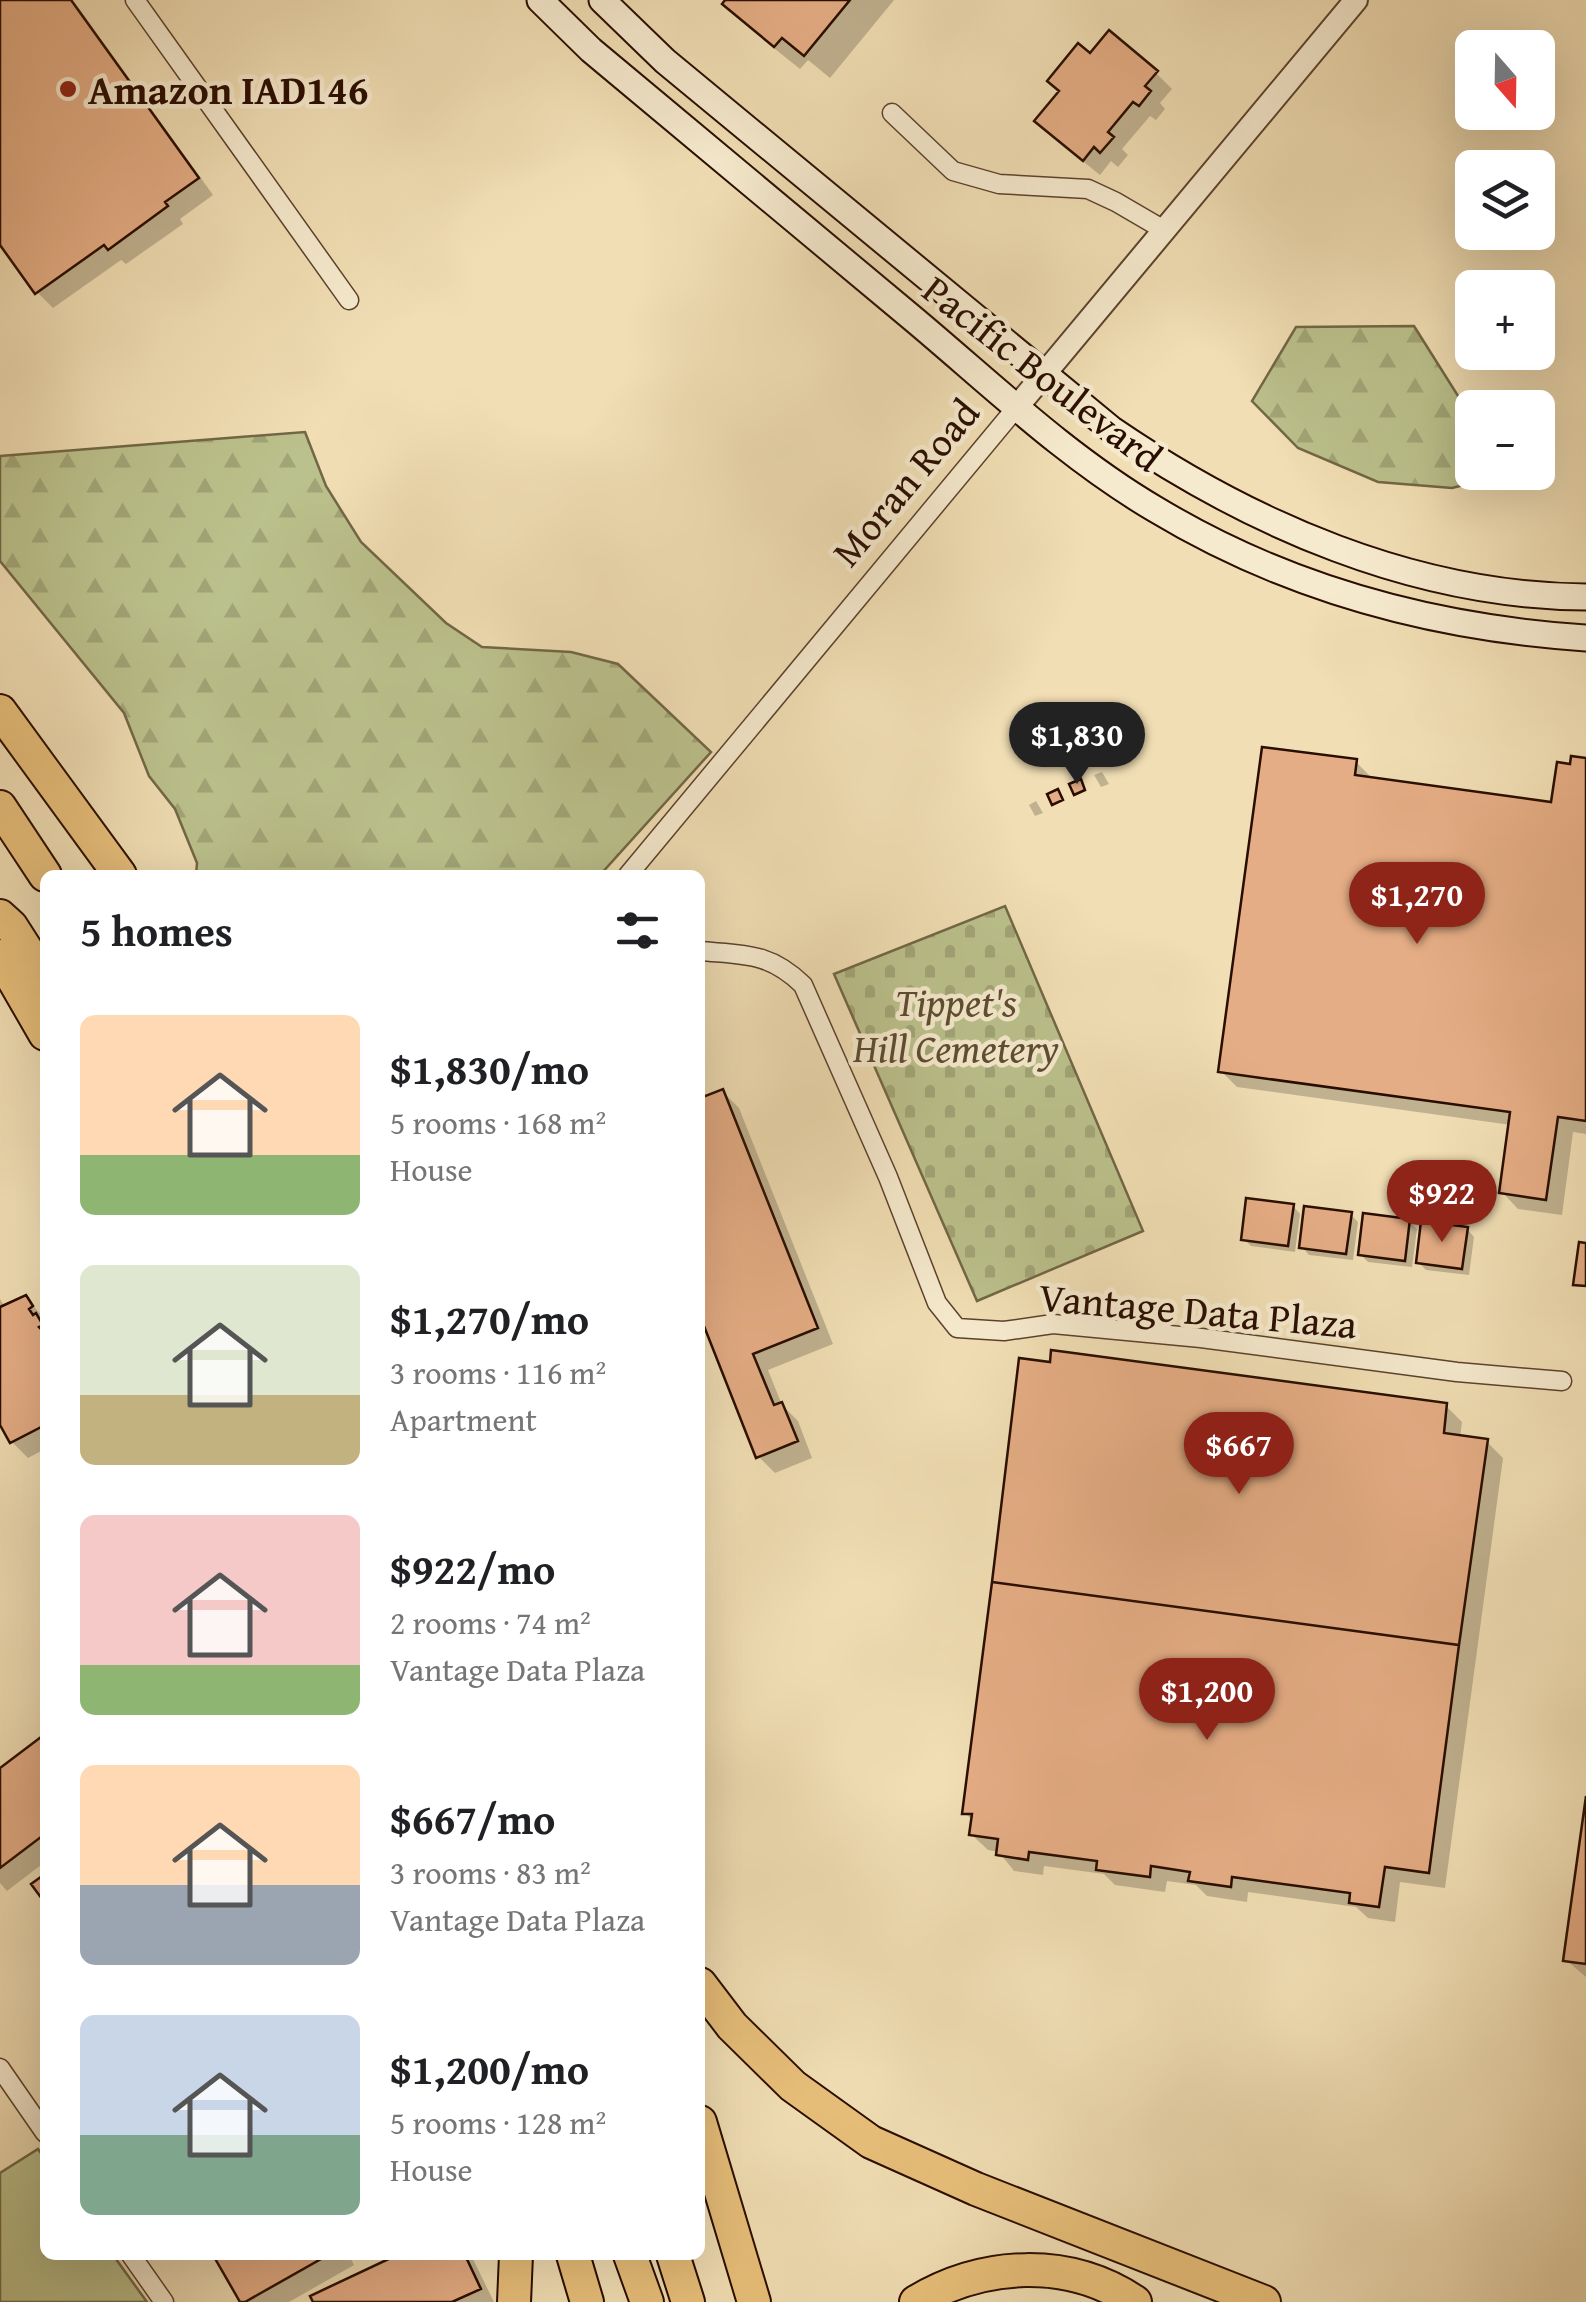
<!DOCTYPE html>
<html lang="en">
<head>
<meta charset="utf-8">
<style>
	:root { --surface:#fff; --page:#f2f2f2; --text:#202124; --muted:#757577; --accent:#8f2418 }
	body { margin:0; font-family:"Gentium Book Plus",serif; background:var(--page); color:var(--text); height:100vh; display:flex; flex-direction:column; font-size:38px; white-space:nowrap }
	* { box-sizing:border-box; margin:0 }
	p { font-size:32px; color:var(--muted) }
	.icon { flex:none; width:55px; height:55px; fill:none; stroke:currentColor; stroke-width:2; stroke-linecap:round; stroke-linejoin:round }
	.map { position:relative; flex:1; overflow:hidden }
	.side { position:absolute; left:40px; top:870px; width:665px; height:1390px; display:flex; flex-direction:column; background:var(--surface); border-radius:15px; box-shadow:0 10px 40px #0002 }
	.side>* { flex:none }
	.needle { width:65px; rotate:160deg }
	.controls { position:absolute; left:1455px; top:30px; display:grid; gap:20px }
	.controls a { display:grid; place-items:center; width:100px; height:100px; border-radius:15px; background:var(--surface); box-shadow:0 10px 40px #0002; font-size:50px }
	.price { position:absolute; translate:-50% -85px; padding:0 22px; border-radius:35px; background:var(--accent); color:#fff; font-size:32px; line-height:65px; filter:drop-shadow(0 2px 5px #0008) }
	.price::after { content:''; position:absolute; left:50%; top:60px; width:30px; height:22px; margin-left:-15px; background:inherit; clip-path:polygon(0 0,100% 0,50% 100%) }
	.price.active { background:#222; color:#fff }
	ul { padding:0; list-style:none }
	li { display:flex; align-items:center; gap:30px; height:250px; padding:0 40px }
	li span { display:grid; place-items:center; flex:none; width:280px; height:200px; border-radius:15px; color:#555 }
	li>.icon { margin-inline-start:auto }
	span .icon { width:120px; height:120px; fill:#fffc; stroke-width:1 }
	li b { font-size:42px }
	h2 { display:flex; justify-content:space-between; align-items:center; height:120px; padding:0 40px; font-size:42px }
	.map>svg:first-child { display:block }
</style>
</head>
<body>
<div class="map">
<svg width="1586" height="2302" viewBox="0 0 1586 2302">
	<defs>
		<pattern id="forest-firs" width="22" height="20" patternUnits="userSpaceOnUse" patternTransform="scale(2.5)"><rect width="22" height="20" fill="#bbc18c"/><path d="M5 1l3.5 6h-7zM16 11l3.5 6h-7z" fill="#a1a577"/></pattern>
		<pattern id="cemetery-stones" width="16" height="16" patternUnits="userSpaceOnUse" patternTransform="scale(2.5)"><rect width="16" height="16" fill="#bbc18c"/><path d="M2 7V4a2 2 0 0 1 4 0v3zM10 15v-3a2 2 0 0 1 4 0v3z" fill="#a1a577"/></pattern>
	</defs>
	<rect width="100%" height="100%" fill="#f1deb4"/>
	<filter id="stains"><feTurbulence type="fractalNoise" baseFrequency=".002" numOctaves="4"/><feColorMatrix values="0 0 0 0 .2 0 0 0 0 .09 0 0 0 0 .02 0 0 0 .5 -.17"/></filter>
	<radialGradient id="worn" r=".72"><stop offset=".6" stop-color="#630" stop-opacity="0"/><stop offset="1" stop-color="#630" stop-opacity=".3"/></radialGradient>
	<path fill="#bbc18c" stroke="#726746" stroke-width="2.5" d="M 38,2149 L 45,2159 L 45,2255 L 113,2255 L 147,2302 L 0,2302 L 0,2173 Z"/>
	<path fill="url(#forest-firs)" stroke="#726746" stroke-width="2.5" d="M 1414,326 L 1472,418 L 1472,472 L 1508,474 L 1452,488 L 1378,482 L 1298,448 L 1252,401 L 1296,327 Z
		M 305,432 L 326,486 L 361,542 L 446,623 L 482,647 L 571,652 L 618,664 L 711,752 L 600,875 L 196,875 L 197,863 L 175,809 L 149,776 L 124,713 L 0,561 L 0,456 Z"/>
	<path fill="url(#cemetery-stones)" stroke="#726746" stroke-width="2.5" d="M 1005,906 L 1143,1231 L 977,1301 L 834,974 Z"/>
	<path fill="#0003" d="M 0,0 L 73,0 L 213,195 L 180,219 L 183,224 L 126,264 L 121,260 L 53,308 L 37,292 L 0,241 Z
		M 728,0 L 894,0 L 830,78 L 808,60 L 800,69 L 749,28 L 725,3 Z
		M 1090,57 L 1156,73 L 1172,89 L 1160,103 L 1165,109 L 1156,120 L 1150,116 L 1122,149 L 1128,155 L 1118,167 L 1111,161 L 1100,175 L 1053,137 Z
		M 1586,761 L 1586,1134 L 1573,1132 L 1562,1215 L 1518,1209 L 1502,1192 L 1511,1125 L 1237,1087 L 1221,1071 L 1356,762 L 1372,778 L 1554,804 L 1572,767 Z
		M 1102,772 L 1109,784 L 1101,787 L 1094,775 Z
		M 1036,801 L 1043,813 L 1035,816 L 1029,805 Z
		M 723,1092 L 739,1108 L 833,1344 L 768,1370 L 782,1405 L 798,1421 L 812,1458 L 775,1473 L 759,1457 L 700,1309 L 700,1101 Z
		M 1293,1206 L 1300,1214 L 1295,1252 L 1251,1246 L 1244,1239 Z
		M 1350,1214 L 1358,1222 L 1353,1260 L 1309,1255 L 1302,1247 Z
		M 1409,1221 L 1417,1229 L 1412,1267 L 1368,1262 L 1360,1254 Z
		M 1467,1229 L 1474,1237 L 1469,1275 L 1426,1270 L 1418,1262 Z
		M 26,1298 L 45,1319 L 45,1449 L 28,1458 L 12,1442 L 0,1419 L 0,1299 L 6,1309 Z
		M 1445,1405 L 1462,1422 L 1460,1438 L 1487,1442 L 1503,1458 L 1445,1888 L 1400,1882 L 1395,1922 L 1368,1918 L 1356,1907 L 1248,1892 L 1247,1902 L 1207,1896 L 1196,1885 L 1167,1881 L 1165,1892 L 1115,1885 L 1104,1874 L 1044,1866 L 1043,1875 L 1014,1871 L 999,1852 L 988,1850 L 971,1834 L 973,1821 L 965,1813 Z
		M 45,1737 L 45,1862 L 7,1891 L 0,1883 L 0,1771 Z
		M 1586,1814 L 1586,1977 L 1566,1960 Z
		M 216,2255 L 349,2255 L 354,2265 L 289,2302 L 242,2302 Z
		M 403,2255 L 471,2255 L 494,2302 L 316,2302 Z"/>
	<path fill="#e5ad85" stroke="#290d00" stroke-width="2.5" d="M 0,0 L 71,0 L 199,178 L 165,202 L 168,206 L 108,250 L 104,245 L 35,294 L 0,245 Z
		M 725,0 L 850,0 L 804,56 L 782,38 L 774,47 L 722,4 Z
		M 1109,30 L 1158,71 L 1145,86 L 1151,91 L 1139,106 L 1133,102 L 1108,132 L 1114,137 L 1100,153 L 1094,147 L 1083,161 L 1034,121 L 1059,91 L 1047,81 L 1078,43 L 1090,53 Z
		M 1262,747 L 1357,759 L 1355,775 L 1551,802 L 1557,762 L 1570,764 L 1571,756 L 1586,758 L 1586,1121 L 1558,1117 L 1546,1200 L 1499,1193 L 1510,1112 L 1218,1072 Z
		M 1081,779 L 1085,790 L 1074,795 L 1069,784 Z
		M 1058,789 L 1063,800 L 1052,805 L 1047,794 Z
		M 723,1089 L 818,1328 L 753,1354 L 774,1405 L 782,1402 L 798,1441 L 756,1458 L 700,1316 L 700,1098 Z
		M 1246,1198 L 1294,1204 L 1288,1246 L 1241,1240 Z
		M 1304,1206 L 1352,1212 L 1346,1254 L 1299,1248 Z
		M 1363,1213 L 1410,1219 L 1405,1261 L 1358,1255 Z
		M 1421,1221 L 1468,1227 L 1462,1269 L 1416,1263 Z
		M 1579,1242 L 1586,1243 L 1586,1286 L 1573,1285 Z
		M 26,1295 L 33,1306 L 29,1309 L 33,1315 L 36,1313 L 43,1325 L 39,1327 L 45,1333 L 45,1425 L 10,1443 L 0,1425 L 0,1307 Z
		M 1051,1350 L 1447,1403 L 1444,1433 L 1488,1439 L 1459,1645 L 992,1582 L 1019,1358 L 1050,1362 Z
		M 992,1582 L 1459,1645 L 1429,1873 L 1385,1867 L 1379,1907 L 1349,1903 L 1350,1893 L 1232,1877 L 1231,1887 L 1188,1881 L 1190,1872 L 1151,1866 L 1150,1877 L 1096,1870 L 1097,1861 L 1029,1852 L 1028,1860 L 996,1855 L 998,1839 L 969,1835 L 972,1814 L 962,1814 Z
		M 45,1734 L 45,1834 L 0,1868 L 0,1768 Z
		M 1586,1796 L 1586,1964 L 1563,1961 Z
		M 45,1874 L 45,1903 L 31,1884 Z
		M 213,2255 L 328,2255 L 245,2302 L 240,2302 Z
		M 397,2255 L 465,2255 L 481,2289 L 452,2302 L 313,2302 L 310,2296 Z"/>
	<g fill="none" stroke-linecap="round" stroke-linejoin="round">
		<defs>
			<path id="minor" d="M 135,0 L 349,300
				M 892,113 L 953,171 L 999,184 L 1088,189 L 1116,202 L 1164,230
				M 628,875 L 1016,408
				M 700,951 C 744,955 769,952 803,985 L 888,1177 L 937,1303 L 957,1328 L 1004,1331 L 1053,1324 L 1201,1338 L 1457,1372 L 1562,1381
				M 0,2068 L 45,2133
				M 131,2255 L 164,2302"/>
			<path id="tertiary" d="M 1016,408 L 1356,0"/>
			<path id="secondary" d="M 540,0 L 591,50 C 697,139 804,228 911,317 C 990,383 1065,456 1155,509 C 1286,588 1434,628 1586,638
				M 602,0 L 665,61 L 1111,429 C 1250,524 1414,596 1586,597"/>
			<path id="motorway" d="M 0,711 L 120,875
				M 0,807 L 45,875
				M 0,916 L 11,926 L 45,979
				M 0,956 L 45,1034
				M 700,1984 L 732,2026 L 793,2086 L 871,2142 L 976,2189 L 1264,2302
				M 700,2122 L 754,2302
				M 573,2255 L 587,2302
				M 630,2255 L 647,2302
				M 673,2255 L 688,2302
				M 514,2302 L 516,2255
				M 916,2302 C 983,2262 1068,2257 1135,2302"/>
		</defs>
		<use href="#minor" stroke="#5b412d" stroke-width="21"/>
		<use href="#tertiary" stroke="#5b412d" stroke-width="26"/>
		<use href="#secondary" stroke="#290d00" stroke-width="29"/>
		<use href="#motorway" stroke="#290d00" stroke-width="36"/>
		<use href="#minor" stroke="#f6eace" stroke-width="18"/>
		<use href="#tertiary" stroke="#f6eace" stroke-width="22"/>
		<use href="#secondary" stroke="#f6eace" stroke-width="25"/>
		<use href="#motorway" stroke="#e8bf7a" stroke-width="32"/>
	</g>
	<circle fill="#8f2418" stroke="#f6eace" stroke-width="4" cx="68" cy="89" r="10"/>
	<g text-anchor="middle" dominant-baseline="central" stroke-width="9" stroke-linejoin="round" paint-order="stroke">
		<g font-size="40" font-weight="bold" fill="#290d00" stroke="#f6eace" text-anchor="start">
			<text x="88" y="89">Amazon IAD146</text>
		</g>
		<g font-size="40" fill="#290d00" stroke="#f6eace">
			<text transform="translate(1043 373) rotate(38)">Pacific Boulevard</text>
			<text transform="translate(905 482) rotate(-50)">Moran Road</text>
			<text transform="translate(1198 1310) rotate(5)">Vantage Data Plaza</text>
		</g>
		<g font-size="40" font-style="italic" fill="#5c4c31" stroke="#f6eace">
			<text x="956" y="1001">Tippet's<tspan x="956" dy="46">Hill Cemetery</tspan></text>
		</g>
	</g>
	<rect width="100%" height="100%" filter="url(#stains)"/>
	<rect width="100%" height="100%" fill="url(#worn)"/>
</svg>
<div class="controls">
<a><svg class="needle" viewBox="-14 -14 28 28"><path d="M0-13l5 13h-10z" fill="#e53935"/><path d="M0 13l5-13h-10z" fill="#757577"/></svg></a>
<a><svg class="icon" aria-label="layers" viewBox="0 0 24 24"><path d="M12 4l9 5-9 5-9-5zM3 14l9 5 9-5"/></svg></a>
<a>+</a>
<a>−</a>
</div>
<b class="price active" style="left:1077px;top:787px">$1,830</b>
<b class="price" style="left:1417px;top:947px">$1,270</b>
<b class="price" style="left:1442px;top:1245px">$922</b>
<b class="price" style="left:1239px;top:1497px">$667</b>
<b class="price" style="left:1207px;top:1743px">$1,200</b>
<section class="side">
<h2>5 homes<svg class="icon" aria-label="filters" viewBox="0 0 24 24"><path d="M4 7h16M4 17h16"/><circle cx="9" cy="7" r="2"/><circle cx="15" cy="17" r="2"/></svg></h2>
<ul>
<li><span style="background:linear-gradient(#ffd9b3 70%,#8fb573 0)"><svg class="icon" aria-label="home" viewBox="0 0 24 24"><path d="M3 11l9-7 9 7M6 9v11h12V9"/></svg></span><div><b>$1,830/mo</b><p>5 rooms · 168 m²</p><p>House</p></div></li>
<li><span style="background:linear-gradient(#dfe7d0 65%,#c2b280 0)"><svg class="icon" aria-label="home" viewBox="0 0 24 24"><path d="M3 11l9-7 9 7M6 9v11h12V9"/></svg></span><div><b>$1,270/mo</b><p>3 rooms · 116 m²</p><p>Apartment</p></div></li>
<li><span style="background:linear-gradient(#f6c9c9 75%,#8fb573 0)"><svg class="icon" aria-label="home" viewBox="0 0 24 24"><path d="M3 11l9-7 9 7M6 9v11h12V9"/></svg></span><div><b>$922/mo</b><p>2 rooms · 74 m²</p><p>Vantage Data Plaza</p></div></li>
<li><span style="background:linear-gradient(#ffd9b3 60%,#9aa5b1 0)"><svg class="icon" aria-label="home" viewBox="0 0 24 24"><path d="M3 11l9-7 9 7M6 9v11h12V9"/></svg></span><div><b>$667/mo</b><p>3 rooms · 83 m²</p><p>Vantage Data Plaza</p></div></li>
<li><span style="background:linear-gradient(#c9d6e8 60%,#7fa58c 0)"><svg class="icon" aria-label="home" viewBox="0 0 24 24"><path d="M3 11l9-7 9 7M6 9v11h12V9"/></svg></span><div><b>$1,200/mo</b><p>5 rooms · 128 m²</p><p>House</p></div></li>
</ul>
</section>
</div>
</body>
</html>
